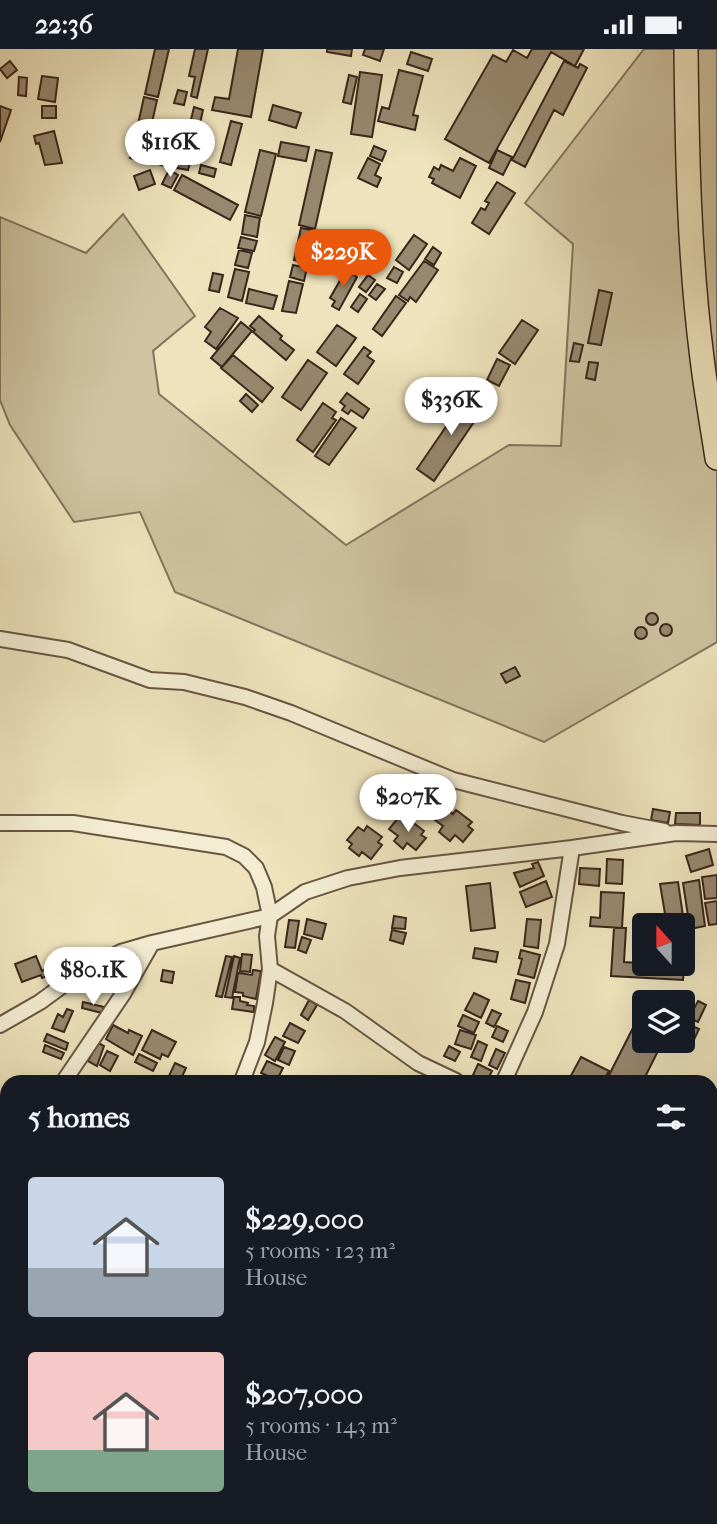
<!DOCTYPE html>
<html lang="en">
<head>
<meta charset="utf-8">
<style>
	:root { --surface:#171b24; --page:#242831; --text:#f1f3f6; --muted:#9ea1a6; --accent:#ea580c }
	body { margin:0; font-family:"IM FELL French Canon",serif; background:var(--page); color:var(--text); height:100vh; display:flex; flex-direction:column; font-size:26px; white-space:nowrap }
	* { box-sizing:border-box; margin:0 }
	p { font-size:23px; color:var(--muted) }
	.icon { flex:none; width:38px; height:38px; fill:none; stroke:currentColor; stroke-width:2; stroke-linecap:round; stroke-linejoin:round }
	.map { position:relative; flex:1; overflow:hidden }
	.side { position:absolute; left:0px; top:1026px; width:718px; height:450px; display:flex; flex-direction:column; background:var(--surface); border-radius:21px 21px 0 0; box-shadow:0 7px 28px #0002 }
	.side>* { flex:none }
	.needle { width:46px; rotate:339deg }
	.controls { position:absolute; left:632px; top:864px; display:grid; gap:14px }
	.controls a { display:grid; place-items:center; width:63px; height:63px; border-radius:7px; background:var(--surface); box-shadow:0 7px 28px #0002; font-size:35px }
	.price { position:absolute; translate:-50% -60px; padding:0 16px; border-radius:24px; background:#fff; color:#222; font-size:23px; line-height:46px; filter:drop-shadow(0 2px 4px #0008) }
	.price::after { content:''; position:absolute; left:50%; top:42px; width:21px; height:16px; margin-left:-10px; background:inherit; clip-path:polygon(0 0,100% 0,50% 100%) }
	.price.active { background:var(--accent); color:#fff }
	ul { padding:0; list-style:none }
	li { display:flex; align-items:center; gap:21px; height:175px; padding:0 28px }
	li span { display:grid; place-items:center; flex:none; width:196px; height:140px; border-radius:7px; color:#555 }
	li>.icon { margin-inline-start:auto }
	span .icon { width:84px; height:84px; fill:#fffc; stroke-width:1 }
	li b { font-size:30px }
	h2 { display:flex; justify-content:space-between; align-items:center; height:84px; padding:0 28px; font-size:30px }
	.status { display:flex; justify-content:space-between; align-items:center; height:49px; padding:0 35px; background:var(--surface); direction:ltr }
	.status svg { height:19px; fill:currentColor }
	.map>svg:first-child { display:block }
</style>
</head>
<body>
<div class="status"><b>22:36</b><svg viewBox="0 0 49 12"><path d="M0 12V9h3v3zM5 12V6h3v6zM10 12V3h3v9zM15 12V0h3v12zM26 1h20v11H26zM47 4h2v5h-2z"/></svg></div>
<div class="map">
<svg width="717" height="1475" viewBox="0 0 717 1475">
	<rect width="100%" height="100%" fill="#eee3bc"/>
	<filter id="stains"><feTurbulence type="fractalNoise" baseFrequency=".00286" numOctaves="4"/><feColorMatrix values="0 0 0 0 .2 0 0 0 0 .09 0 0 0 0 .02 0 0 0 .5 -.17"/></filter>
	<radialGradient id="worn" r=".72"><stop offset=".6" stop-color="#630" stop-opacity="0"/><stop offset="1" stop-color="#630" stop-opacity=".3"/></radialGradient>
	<path fill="#cfc3a1" stroke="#84745e" stroke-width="2" d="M 644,0 L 717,0 L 717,593 L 544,693 L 175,543 L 140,463 L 74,473 L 10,376 L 0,351 L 0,168 L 86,204 L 123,165 L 195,267 L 153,302 L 159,345 L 346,496 L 509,396 L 561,397 L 573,195 L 525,154 Z"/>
	<path fill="#98886f" stroke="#3a261b" stroke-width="2" d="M 155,0 L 169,0 L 158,48 L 145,45 Z
		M 195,0 L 208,0 L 197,49 L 191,47 L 195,28 L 189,27 Z
		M 238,0 L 263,0 L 251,68 L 212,61 L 215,48 L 229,50 Z
		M 327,0 L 352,0 L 351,7 L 327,3 Z
		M 365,0 L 384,0 L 380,12 L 363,6 Z
		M 532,0 L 584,0 L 575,17 L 551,3 L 489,114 L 445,90 L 493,6 L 506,13 L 513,1 L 527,9 Z
		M 411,3 L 432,10 L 428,22 L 407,15 Z
		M 10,12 L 17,21 L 7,29 L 0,20 Z
		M 564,12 L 578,19 L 580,15 L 587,19 L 563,66 L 554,61 L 525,118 L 512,111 Z
		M 399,21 L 423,27 L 413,66 L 418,67 L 415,81 L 378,72 L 382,58 L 389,60 Z
		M 360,23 L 382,26 L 372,88 L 351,85 Z
		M 349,26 L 357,28 L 351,55 L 343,53 Z
		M 42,27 L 58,29 L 55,53 L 38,50 Z
		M 19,28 L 27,29 L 26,47 L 18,46 Z
		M 178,41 L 187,43 L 184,56 L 174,54 Z
		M 144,48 L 157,51 L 148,92 L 135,89 Z
		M 273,56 L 301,64 L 296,79 L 269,71 Z
		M 0,57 L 11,61 L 0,93 Z
		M 42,57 L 56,57 L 56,69 L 42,69 Z
		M 194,58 L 203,61 L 193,106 L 183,104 Z
		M 231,72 L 242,75 L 231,116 L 220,113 Z
		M 54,82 L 62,114 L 45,116 L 39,94 L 36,95 L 34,87 Z
		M 138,92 L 144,93 L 143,112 L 130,109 Z
		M 281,93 L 309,98 L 306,112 L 278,107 Z
		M 374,97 L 386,102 L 382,112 L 370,107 Z
		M 260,101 L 276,105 L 261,167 L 245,163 Z
		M 316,101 L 332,104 L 315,180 L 299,176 Z
		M 497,101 L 512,108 L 503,126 L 489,119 Z
		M 150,104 L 167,108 L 165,117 L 148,112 Z
		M 180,107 L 191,110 L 188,121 L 177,119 Z
		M 368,109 L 380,115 L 375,126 L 381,129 L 377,138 L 358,129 Z
		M 460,109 L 476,117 L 460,149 L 432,134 L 434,130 L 429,128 L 434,118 L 439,121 L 441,116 L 453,122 Z
		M 201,116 L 216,120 L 214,128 L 199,124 Z
		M 150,121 L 155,135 L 139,141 L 134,127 Z
		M 169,121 L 178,126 L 171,139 L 162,135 Z
		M 182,126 L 238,156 L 230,171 L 174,141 Z
		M 497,133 L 515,144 L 489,185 L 472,174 L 481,159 L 485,161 L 489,154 L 485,152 Z
		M 245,166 L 260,169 L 257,188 L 242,185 Z
		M 301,179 L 317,182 L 310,215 L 294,211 Z
		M 414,186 L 427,195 L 409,221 L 396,211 Z
		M 241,188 L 257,192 L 254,202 L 238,199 Z
		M 433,198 L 441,204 L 434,216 L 425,210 Z
		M 239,201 L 252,204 L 248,219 L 235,216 Z
		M 424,212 L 438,221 L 416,253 L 410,248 L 408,252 L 399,246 Z
		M 293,216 L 307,219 L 304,232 L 290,228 Z
		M 394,218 L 403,223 L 397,234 L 387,229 Z
		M 235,220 L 249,223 L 242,252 L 228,248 Z
		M 346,221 L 357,228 L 339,261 L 332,257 L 335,252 L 330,249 Z
		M 213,224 L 223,226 L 219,243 L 209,241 Z
		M 368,226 L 375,231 L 366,243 L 359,238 Z
		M 289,232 L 303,235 L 296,264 L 282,262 Z
		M 377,235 L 385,240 L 376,251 L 369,246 Z
		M 249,240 L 277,247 L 273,260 L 246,254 Z
		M 599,241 L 612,244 L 601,296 L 588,294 Z
		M 360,245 L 367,250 L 358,263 L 351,258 Z
		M 396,247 L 406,254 L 382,287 L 373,280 Z
		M 220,259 L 238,269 L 216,300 L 205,292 L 211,283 L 205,278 Z
		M 259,267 L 282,287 L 280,290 L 294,301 L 286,311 L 253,283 L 255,281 L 250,277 Z
		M 522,271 L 538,281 L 515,315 L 499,304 Z
		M 241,273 L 252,282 L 222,318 L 211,309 Z
		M 337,276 L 356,289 L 336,317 L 317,303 Z
		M 574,294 L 583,296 L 579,313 L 570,312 Z
		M 364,298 L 371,303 L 367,307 L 374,312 L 358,335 L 344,325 Z
		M 233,306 L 273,339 L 262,353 L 221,319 Z
		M 497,310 L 510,316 L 499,337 L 487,331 Z
		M 308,311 L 327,324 L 301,361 L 282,348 Z
		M 589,313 L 598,314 L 595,331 L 586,329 Z
		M 347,344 L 369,360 L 363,369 L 351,361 L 348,365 L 342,361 L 345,357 L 340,353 Z
		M 469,344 L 486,355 L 434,432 L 417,420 Z
		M 246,345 L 258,356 L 252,363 L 240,352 Z
		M 323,354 L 336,363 L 332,369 L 336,371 L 313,403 L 297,391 Z
		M 341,369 L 356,379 L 329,416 L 315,407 Z
		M646 570a6 6 0 1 1 12 0a6 6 0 1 1-12 0Z
		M660 581a6 6 0 1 1 12 0a6 6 0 1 1-12 0Z
		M635 584a6 6 0 1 1 12 0a6 6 0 1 1-12 0Z
		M 515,618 L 520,627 L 506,634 L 501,625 Z
		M 445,759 L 453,765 L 456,761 L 472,773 L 468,777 L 473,781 L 463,793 L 455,786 L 450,792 L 439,783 L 443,777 L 435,771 Z
		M 653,760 L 670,763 L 668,774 L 651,771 Z
		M 676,764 L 700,764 L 700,776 L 675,775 Z
		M 399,768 L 405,773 L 407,769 L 424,782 L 421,786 L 426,789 L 416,801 L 407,794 L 403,800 L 394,792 L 398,787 L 389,780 Z
		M 367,777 L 382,788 L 378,793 L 382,796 L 371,810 L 362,803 L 359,807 L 349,799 L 352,795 L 347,791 L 358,778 L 364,782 Z
		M 709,800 L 713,816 L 691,823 L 686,807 Z
		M 607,810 L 623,811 L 622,835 L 606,834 Z
		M 538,813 L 544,827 L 520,838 L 514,824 L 534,819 L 532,815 Z
		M 580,819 L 600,820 L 599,837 L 579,835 Z
		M 717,826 L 717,849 L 705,850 L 702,828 Z
		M 699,831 L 705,877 L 690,880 L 683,834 Z
		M 546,832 L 552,848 L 526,858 L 520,843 Z
		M 678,833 L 685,880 L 682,880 L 682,877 L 667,877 L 660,835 Z
		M 490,834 L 495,879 L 471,882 L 466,837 Z
		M 601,843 L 624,844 L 622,879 L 590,877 L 591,868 L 600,869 Z
		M 717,852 L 717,875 L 709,876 L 705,854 Z
		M 394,867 L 406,869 L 405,880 L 392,879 Z
		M 307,870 L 326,875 L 322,890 L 304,885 Z
		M 527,870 L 541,871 L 538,899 L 524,897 Z
		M 289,871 L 299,872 L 295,899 L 285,898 Z
		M 614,879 L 626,879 L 624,913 L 684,917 L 683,931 L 611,927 Z
		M 392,881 L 406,884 L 403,895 L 390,891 Z
		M 302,888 L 311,891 L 306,904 L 298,901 Z
		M 475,899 L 498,903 L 496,913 L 473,909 Z
		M 521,901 L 540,906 L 534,929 L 518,925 L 522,910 L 519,909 Z
		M 242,905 L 252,906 L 250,923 L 240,922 Z
		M 36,907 L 42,922 L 45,920 L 48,927 L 42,929 L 41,926 L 22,933 L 15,915 Z
		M 226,907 L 232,908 L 222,948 L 216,947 Z
		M 234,907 L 240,909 L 232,949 L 225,948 Z
		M 163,921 L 174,923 L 172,934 L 161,932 Z
		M 253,921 L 261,922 L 256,950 L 243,947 L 243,944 L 235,943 L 238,924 L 252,926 Z
		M 113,926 L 114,939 L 93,941 L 92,928 Z
		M 516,931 L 530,934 L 525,954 L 511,950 Z
		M 474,944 L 489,951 L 481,969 L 465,961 Z
		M 234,948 L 240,948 L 240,952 L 248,954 L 247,956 L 254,957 L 254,963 L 232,960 Z
		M 309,951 L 317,956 L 308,971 L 301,966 Z
		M 698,952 L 706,956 L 698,973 L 689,969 Z
		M 83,953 L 104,958 L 102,964 L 82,959 Z
		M 67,960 L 73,962 L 64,983 L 52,979 L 58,965 L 63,968 Z
		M 492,961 L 501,965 L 494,978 L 486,974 Z
		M 463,966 L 479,973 L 474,984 L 458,977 Z
		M 290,974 L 305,982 L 298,994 L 283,987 Z
		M 686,974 L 699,980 L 692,995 L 682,991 L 682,981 Z
		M 635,975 L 644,980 L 644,992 L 663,992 L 643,1032 L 606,1032 Z
		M 113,976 L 128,984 L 129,981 L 142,987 L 133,1006 L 106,990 Z
		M 497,977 L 508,982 L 503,993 L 492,988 Z
		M 152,981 L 176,993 L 168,1008 L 162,1005 L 160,1010 L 142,1001 Z
		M 460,981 L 476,986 L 471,1000 L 455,995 Z
		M 47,985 L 68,994 L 66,1001 L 44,992 Z
		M 275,988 L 285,993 L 275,1012 L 265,1006 Z
		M 478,992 L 487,996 L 481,1012 L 471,1008 Z
		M 98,994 L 104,997 L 97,1017 L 88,1012 Z
		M 45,996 L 64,1004 L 61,1010 L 43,1003 Z
		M 449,997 L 460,1003 L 455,1012 L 444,1007 Z
		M 284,998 L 295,1002 L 289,1016 L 278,1011 Z
		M 496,1000 L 505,1004 L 497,1020 L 489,1016 Z
		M 107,1002 L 118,1007 L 110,1022 L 100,1016 Z
		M 139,1005 L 157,1014 L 153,1022 L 135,1013 Z
		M 581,1008 L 609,1022 L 603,1032 L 568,1032 Z
		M 267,1012 L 283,1019 L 277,1031 L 261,1024 Z
		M 175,1014 L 186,1019 L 180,1032 L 168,1029 Z
		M 478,1015 L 492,1022 L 487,1032 L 473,1026 Z"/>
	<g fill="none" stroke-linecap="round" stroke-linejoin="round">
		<defs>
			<path id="minor" d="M 0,590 L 68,601 L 150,631 L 184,633 L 245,648 L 291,664 L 453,731 L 622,774 L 664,782
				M 0,774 L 73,774 L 226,798 L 244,807 L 256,819 L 264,838 L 270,867 L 267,887 L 270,920 L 265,954 L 257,993 L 242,1032
				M 270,920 L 345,962 L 418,1014 L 456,1032
				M 0,976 L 40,953 L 81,923 L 121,903 L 152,894 L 270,867 L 305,843 L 348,829 L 400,819 L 572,799 L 676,784 L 717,785
				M 64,1032 L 123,945 L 152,894
				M 504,1032 L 535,963 L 557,895 L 572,799
				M 0,1106 L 7,1099
				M 0,1418 L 7,1412
				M 330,1475 L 332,1468"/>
			<path id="trunk" d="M 686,0 C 687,103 689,207 702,309 C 706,343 712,376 717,409
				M 710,1076 L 717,1064
				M 498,1475 L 502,1468"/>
		</defs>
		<use href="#minor" stroke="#675543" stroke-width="18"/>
		<use href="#trunk" stroke="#3a261b" stroke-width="26"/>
		<use href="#minor" stroke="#f4edd3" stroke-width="14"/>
		<use href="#trunk" stroke="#eee3bc" stroke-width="23"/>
	</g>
	<rect width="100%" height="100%" filter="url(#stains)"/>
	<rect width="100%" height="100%" fill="url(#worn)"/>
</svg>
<div class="controls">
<a><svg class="needle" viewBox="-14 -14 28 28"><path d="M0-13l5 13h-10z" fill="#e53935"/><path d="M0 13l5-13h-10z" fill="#9ea1a6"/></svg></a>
<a><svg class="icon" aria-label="layers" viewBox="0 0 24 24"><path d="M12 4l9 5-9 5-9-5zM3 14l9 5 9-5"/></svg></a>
</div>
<b class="price" style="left:170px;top:130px">$116K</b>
<b class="price active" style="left:343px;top:240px">$229K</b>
<b class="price" style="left:451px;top:388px">$336K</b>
<b class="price" style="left:408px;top:785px">$207K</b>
<b class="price" style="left:93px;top:958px">$80.1K</b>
<section class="side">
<h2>5 homes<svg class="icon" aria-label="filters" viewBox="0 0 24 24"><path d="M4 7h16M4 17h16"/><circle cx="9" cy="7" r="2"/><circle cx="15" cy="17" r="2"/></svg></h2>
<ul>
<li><span style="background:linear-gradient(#c9d6e8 65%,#9aa5b1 0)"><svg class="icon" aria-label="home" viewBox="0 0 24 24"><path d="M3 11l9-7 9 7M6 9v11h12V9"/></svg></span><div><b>$229,000</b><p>5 rooms · 123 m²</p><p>House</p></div></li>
<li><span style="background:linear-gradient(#f6c9c9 70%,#7fa58c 0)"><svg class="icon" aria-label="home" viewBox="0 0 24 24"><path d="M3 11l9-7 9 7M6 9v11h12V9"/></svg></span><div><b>$207,000</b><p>5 rooms · 143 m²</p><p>House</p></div></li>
</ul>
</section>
</div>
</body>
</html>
